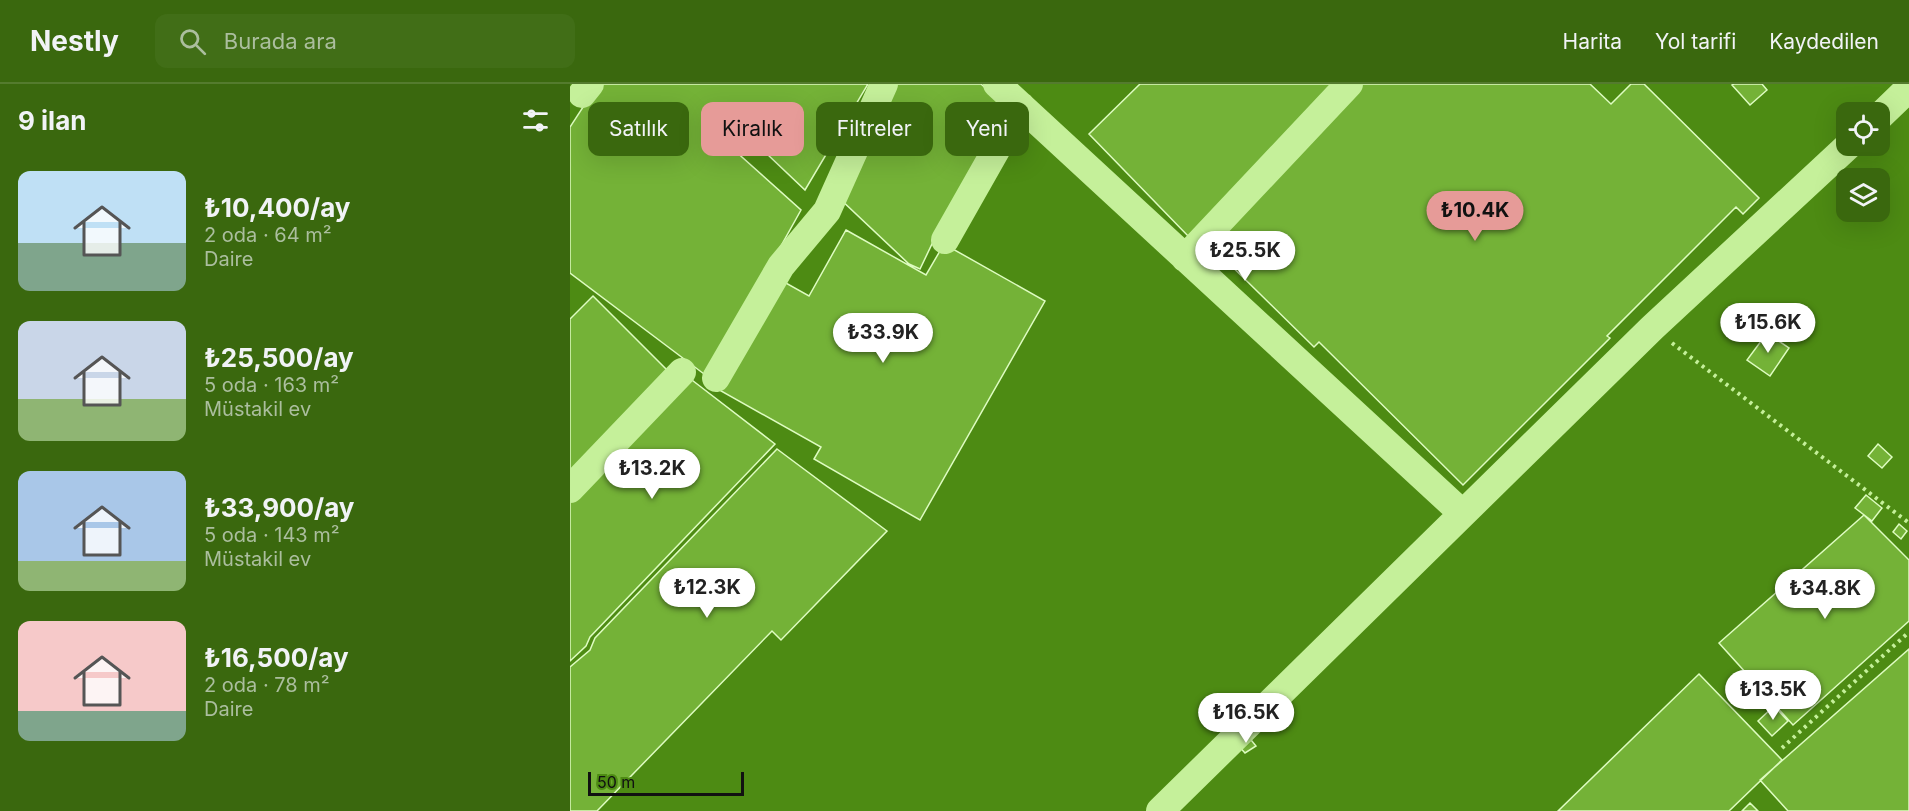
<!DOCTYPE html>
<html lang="tr">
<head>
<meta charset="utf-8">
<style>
	:root { --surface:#3a680e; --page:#416e17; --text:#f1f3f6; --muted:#abbe9e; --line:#547b2e; --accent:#e69b98 }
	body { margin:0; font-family:Inter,sans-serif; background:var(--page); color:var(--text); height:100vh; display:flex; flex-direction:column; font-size:22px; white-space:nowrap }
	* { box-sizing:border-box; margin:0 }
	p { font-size:20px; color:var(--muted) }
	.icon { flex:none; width:33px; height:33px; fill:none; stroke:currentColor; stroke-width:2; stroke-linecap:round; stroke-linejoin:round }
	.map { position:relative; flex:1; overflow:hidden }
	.panel { display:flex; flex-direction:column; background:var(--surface); width:570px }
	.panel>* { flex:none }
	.top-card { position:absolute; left:18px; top:18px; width:570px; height:54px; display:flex; gap:12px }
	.buttons { position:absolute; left:1266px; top:18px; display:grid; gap:12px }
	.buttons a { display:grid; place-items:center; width:54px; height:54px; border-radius:12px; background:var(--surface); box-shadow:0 6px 24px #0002; font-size:30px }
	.scale { position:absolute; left:18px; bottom:15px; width:156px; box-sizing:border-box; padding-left:6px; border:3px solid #111; border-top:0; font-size:16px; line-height:21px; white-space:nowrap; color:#111; -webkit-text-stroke:4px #4d8b13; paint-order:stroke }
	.price { position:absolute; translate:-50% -51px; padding:0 14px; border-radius:21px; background:#fff; color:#222; font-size:20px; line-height:39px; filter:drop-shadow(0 2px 3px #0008) }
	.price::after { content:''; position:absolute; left:50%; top:36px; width:18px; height:14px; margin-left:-9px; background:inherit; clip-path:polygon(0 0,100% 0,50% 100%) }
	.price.current { background:var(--accent); color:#111 }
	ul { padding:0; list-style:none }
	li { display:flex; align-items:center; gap:18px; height:150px; padding:0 18px }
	li span { display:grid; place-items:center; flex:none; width:168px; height:120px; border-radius:12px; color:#555 }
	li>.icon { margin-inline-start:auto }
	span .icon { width:72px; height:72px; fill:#fffc; stroke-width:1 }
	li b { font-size:26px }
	h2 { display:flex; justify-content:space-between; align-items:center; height:72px; padding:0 18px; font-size:26px }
	.tag { padding:0 21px; border-radius:12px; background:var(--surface); box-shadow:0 6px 24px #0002; font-size:21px; line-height:54px }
	.tag.current { background:var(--accent); color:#111 }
	header { display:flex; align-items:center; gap:36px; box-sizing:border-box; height:84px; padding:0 30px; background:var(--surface); border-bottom:2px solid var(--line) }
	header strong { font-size:28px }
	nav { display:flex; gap:33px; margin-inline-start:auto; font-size:21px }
	.search { width:420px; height:54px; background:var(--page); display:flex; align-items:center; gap:15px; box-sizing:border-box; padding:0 21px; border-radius:12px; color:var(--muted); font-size:22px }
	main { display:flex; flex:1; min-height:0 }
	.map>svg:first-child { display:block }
</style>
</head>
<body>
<header>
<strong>Nestly</strong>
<div class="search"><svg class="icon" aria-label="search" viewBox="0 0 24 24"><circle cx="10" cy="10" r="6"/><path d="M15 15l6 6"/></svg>Burada ara</div>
<nav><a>Harita</a><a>Yol tarifi</a><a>Kaydedilen</a></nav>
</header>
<main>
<section class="panel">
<h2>9 ilan<svg class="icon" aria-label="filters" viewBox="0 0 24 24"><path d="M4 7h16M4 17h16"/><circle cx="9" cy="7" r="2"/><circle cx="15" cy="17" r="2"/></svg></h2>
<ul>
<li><span style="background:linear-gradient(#bfe0f5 60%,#7fa58c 0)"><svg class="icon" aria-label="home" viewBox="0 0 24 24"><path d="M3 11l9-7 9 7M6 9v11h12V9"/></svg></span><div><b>₺10,400/ay</b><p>2 oda · 64 m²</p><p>Daire</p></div></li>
<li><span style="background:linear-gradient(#c9d6e8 65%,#8fb573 0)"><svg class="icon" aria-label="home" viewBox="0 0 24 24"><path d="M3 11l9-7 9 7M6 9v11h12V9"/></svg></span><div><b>₺25,500/ay</b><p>5 oda · 163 m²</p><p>Müstakil ev</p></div></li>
<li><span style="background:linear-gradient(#a9c7e8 75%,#8fb573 0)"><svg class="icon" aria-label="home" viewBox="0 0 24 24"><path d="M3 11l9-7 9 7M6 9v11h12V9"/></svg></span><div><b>₺33,900/ay</b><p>5 oda · 143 m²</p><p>Müstakil ev</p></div></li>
<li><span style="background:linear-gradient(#f6c9c9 75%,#7fa58c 0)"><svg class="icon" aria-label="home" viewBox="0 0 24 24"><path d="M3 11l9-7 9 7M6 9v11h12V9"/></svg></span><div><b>₺16,500/ay</b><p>2 oda · 78 m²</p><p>Daire</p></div></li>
</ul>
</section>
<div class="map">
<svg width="1339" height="727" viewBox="0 0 1339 727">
	<rect width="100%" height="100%" fill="#4d8b13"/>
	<path fill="#74b237" stroke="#defcc1" stroke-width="1.5" d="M 28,0 L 298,0 L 235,106 L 158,33 L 144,48 L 231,126 L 138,293 L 0,189 L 0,43 Z
		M 321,0 L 411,0 L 434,21 L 372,149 L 362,160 L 350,185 L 339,180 L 267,112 Z
		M 570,0 L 768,0 L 619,153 L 519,50 Z
		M 780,0 L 1020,0 L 1041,20 L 1061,0 L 1074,0 L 1189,114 L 1173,130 L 1166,123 L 1037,252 L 1040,254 L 893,401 L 749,258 L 744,263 L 636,157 Z
		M 1164,0 L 1192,0 L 1197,6 L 1180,21 L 1162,1 Z
		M 276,146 L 356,191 L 374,160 L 475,217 L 350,436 L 244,375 L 251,363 L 144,303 L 207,194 L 239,212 Z
		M 23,212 L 100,289 L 0,393 L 0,235 Z
		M 1197,249 L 1219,264 L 1200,292 L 1177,276 Z
		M 118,293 L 205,360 L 20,553 L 16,562 L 0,577 L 0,413 Z
		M 1308,360 L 1322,373 L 1312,384 L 1298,372 Z
		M 207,365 L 317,447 L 211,556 L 202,547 L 27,727 L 0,727 L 0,583 L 20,566 L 25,554 Z
		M 1296,411 L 1312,424 L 1302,437 L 1285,424 Z
		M 1294,431 L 1339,476 L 1339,537 L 1223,641 L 1149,559 Z
		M 1329,440 L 1337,447 L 1331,455 L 1323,448 Z
		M 1339,565 L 1339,727 L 1218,727 L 1190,696 Z
		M 1129,590 L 1212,676 L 1159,727 L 988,727 Z
		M 1204,622 L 1218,637 L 1202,652 L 1188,637 Z
		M 677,651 L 686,662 L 675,669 L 667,660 Z
		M 1180,719 L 1188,727 L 1172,727 Z"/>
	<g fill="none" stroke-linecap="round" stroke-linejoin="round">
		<path stroke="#c5f09a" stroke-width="4" stroke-dasharray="3 4.5" stroke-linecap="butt" d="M 1102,259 L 1339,439
			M 1212,664 L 1339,548"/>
		<path stroke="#c5f09a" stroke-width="28" d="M 427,0 L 892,429
			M 12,10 L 20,0
			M 1310,32 L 1339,4
			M 375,156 L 451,22
			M 615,174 L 779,0
			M 146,294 L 211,182 L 257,127 L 314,0
			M 0,405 L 112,288
			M 590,727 L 1082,244 L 1278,62"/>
	</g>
</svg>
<div class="buttons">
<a><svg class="icon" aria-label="locate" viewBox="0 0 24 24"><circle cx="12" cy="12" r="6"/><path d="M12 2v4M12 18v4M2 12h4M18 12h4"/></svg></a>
<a><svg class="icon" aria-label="layers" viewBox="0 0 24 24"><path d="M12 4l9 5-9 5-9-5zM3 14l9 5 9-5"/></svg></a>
</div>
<div class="scale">50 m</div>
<b class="price current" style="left:905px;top:158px">₺10.4K</b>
<b class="price" style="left:675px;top:198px">₺25.5K</b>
<b class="price" style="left:1198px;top:270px">₺15.6K</b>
<b class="price" style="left:313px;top:280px">₺33.9K</b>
<b class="price" style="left:82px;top:416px">₺13.2K</b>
<b class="price" style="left:137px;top:535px">₺12.3K</b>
<b class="price" style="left:1255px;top:536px">₺34.8K</b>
<b class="price" style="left:1203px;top:637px">₺13.5K</b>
<b class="price" style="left:676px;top:660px">₺16.5K</b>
<div class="top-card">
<a class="tag">Satılık</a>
<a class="tag current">Kiralık</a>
<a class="tag">Filtreler</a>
<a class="tag">Yeni</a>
</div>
</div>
</main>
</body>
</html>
